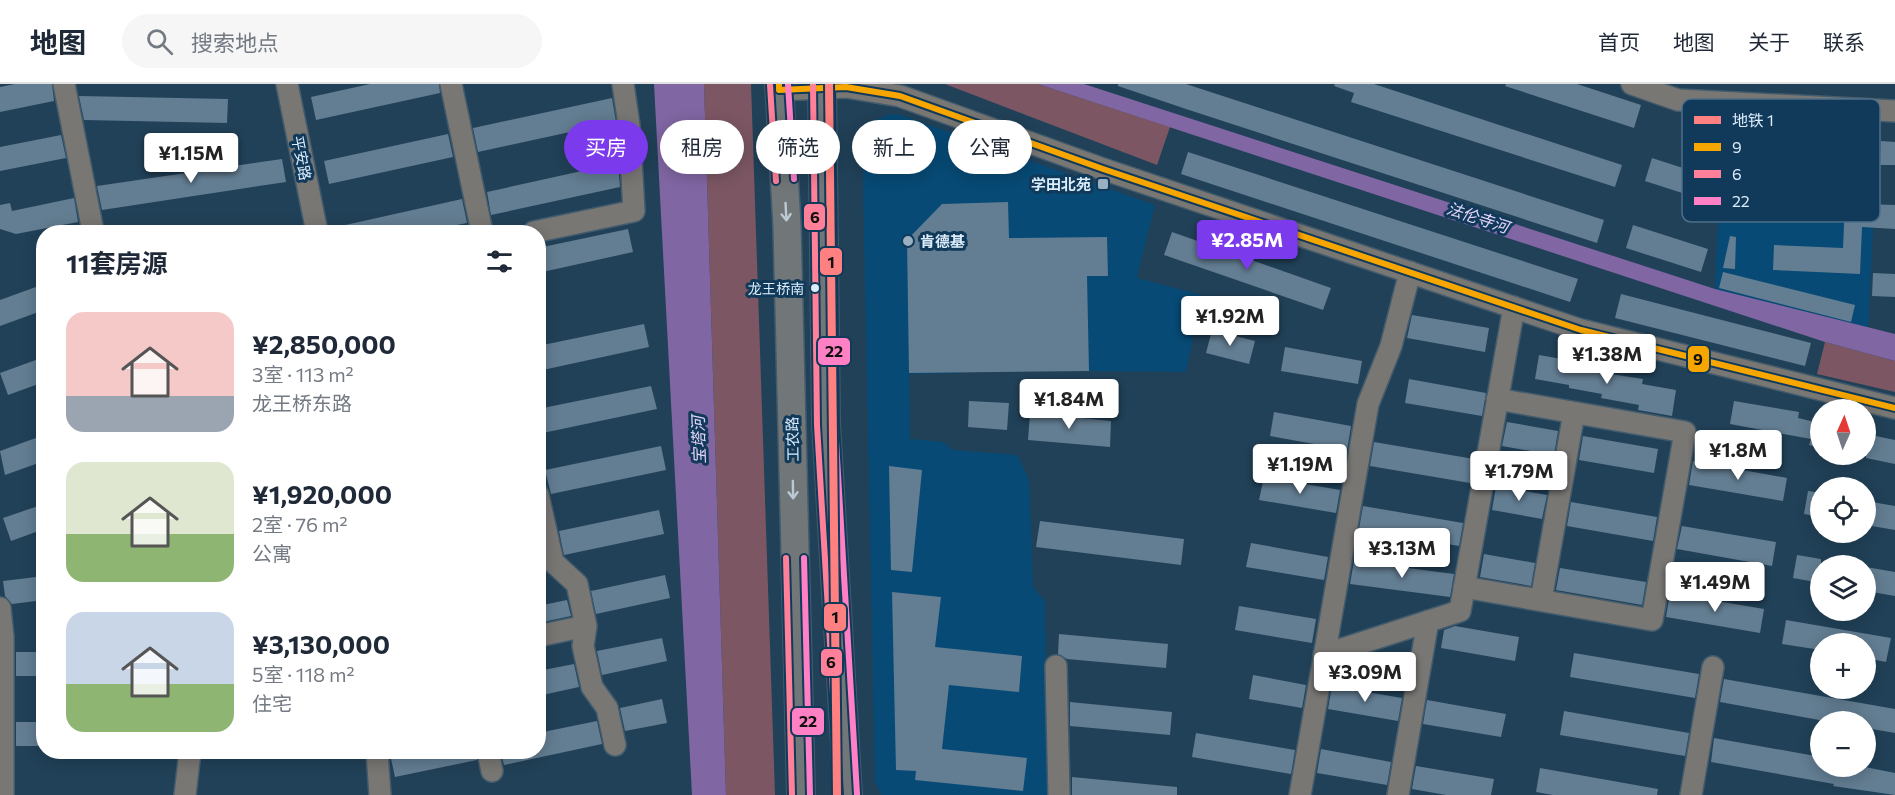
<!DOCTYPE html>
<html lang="zh">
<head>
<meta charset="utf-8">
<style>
	:root { --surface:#fff; --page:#f6f6f7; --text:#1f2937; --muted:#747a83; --line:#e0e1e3; --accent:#7c3aed }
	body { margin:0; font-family:Commissioner,"Noto Sans SC",sans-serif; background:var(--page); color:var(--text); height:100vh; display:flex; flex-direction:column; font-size:22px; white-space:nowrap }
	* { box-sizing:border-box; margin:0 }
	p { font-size:20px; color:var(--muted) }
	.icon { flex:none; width:33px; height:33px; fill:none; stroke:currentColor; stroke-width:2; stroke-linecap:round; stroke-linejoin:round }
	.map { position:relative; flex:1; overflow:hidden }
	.details { position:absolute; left:36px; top:141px; width:510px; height:534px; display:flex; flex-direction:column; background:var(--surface); border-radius:24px; box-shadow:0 3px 15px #0003 }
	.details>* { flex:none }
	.guide { position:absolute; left:564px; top:36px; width:570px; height:54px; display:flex; gap:12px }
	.needle { width:39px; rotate:3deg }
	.fabs { position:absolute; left:1810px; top:315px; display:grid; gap:12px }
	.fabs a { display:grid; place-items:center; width:66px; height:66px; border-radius:50%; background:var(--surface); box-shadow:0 3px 15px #0003; font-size:30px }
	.price { position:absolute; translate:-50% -51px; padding:0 14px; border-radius:6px; background:#fff; color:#222; font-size:20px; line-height:39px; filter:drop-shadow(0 2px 3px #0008) }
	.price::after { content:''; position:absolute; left:50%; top:36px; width:18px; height:14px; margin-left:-9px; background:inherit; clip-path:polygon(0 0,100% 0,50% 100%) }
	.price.active { background:var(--accent); color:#fff }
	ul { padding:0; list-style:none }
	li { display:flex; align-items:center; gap:18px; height:150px; padding:0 30px }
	li span { display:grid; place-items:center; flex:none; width:168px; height:120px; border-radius:18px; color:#555 }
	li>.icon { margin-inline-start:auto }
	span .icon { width:72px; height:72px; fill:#fffc; stroke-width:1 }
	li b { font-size:26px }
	h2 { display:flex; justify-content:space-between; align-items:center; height:72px; padding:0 30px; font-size:26px }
	.pill { padding:0 21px; border-radius:27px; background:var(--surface); box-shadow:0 3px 15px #0003; font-size:21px; line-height:54px }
	.pill.active { background:var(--accent); color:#fff }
	header { display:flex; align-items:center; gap:36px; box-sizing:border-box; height:84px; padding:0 30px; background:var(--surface); border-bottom:2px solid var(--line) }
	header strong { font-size:28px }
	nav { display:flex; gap:33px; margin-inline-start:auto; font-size:21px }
	.search { width:420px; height:54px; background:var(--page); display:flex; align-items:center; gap:15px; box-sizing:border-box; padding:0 21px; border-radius:33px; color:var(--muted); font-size:22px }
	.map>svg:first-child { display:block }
</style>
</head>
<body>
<header>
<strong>地图</strong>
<div class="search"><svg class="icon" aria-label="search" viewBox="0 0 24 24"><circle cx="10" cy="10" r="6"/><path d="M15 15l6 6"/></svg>搜索地点</div>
<nav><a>首页</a><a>地图</a><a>关于</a><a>联系</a></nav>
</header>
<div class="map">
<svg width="1895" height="711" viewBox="0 0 1895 711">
	<rect width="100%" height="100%" fill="#214158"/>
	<path fill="#074a75" d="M 1723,21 L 1879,26 L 1868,244 L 1715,205 Z
		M 889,30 L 901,31 L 1155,121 L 1137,194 L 1202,211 L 1186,288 L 1089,287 L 959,263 L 960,289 L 909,290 L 910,355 L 943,358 L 953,366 L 1017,371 L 1029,395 L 1033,503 L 1045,517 L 1048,711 L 881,711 L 875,697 L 862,50 L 867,40 Z"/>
	<path fill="#7c5763" d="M 704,0 L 751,0 L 775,711 L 726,711 Z
		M 945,0 L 1038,0 L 1170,43 L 1157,81 Z
		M 1825,258 L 1895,277 L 1895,308 L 1817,290 Z"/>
	<path fill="#8066a3" d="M 654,0 L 704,0 L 726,711 L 692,711 Z
		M 1038,0 L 1084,0 L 1715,205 L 1895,250 L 1895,277 L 1825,258 Z"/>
	<path fill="#637d92" d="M 15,0 L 52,0 L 54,17 L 0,28 L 0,3 Z
		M 370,0 L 439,0 L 440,9 L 316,36 L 311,13 Z
		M 1118,0 L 1186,0 L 1604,136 L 1597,159 L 1186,25 L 1118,2 Z
		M 1335,0 L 1374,0 L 1622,81 L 1615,103 L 1351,18 L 1354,9 L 1334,2 Z
		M 1506,0 L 1577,0 L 1641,21 L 1634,44 L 1505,2 Z
		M 79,12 L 228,15 L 227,39 L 84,36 Z
		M 612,14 L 616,38 L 478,68 L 473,44 Z
		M 448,50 L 453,73 L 329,100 L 324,77 Z
		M 61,51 L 66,74 L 0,87 L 0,63 Z
		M 1881,57 L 1895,58 L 1895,81 L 1880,81 Z
		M 1188,68 L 1578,195 L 1570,218 L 1181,90 Z
		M 1779,68 L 1865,72 L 1863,120 L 1895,121 L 1895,145 L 1862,143 L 1860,190 L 1773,186 L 1774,161 L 1843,164 L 1846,97 L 1778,95 Z
		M 1652,74 L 1714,94 L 1707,117 L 1645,97 Z
		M 282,75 L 286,98 L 102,126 L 97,102 Z
		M 618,79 L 620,103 L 491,131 L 487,108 Z
		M 74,114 L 78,138 L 16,150 L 0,145 L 0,121 L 10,119 L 12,127 Z
		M 462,115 L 467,139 L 422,148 L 333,148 L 332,144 Z
		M 1008,118 L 1009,154 L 1107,153 L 1108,192 L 1087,192 L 1089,287 L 909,289 L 907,156 L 942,120 Z
		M 1633,141 L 1708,165 L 1701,188 L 1626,164 Z
		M 628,145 L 633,168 L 538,189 L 538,164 Z
		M 1172,148 L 1331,204 L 1323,226 L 1164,171 Z
		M 1730,152 L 1736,153 L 1735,185 L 1723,184 Z
		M 1723,188 L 1855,221 L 1851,238 L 1719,204 Z
		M 1873,189 L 1895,190 L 1895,213 L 1872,212 Z
		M 44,200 L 44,226 L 0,242 L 0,216 Z
		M 1621,210 L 1811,259 L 1805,282 L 1615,234 Z
		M 1412,231 L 1489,244 L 1485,268 L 1407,254 Z
		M 644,240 L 649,263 L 538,287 L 538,262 Z
		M 1212,246 L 1255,257 L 1249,280 L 1206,269 Z
		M 1285,263 L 1362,277 L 1358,300 L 1281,287 Z
		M 1539,271 L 1573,277 L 1573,280 L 1605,286 L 1604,289 L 1643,295 L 1642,300 L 1676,306 L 1672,332 L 1638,326 L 1639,321 L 1601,314 L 1602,310 L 1569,304 L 1569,301 L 1535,295 Z
		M 44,273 L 44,298 L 8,311 L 0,289 Z
		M 1409,295 L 1486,309 L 1482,332 L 1405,319 Z
		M 651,302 L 657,325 L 538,350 L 538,325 Z
		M 969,317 L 1009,319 L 1007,346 L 968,343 Z
		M 1734,317 L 1799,328 L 1798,334 L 1815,338 L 1816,331 L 1821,331 L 1821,364 L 1809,361 L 1811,355 L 1730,340 Z
		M 1274,328 L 1351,342 L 1347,366 L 1270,352 Z
		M 1030,329 L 1111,337 L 1110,363 L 1028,356 Z
		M 1507,338 L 1558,347 L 1554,371 L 1502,362 Z
		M 1866,350 L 1895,356 L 1895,380 L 1866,374 Z
		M 44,351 L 44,377 L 5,391 L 0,367 Z
		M 1583,352 L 1658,365 L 1654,389 L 1579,376 Z
		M 1374,358 L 1474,375 L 1470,399 L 1370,382 Z
		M 661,362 L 666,386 L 551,410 L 545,386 Z
		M 1693,377 L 1787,394 L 1783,417 L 1689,401 Z
		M 889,382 L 922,386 L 912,488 L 891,486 Z
		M 1264,393 L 1340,406 L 1336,429 L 1259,416 Z
		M 1496,402 L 1547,411 L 1542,435 L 1492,426 Z
		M 1808,407 L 1821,409 L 1821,433 L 1804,430 Z
		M 1866,417 L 1895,422 L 1895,446 L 1866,441 Z
		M 1571,418 L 1657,433 L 1653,457 L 1567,442 Z
		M 44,420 L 44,445 L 11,457 L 3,434 Z
		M 1363,422 L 1463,439 L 1459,462 L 1359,445 Z
		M 659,426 L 664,450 L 564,471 L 559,447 Z
		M 1040,437 L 1184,455 L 1181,481 L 1036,463 Z
		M 1682,442 L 1776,458 L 1772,482 L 1677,465 Z
		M 1251,459 L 1328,473 L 1324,496 L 1246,483 Z
		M 1484,470 L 1535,479 L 1531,502 L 1480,493 Z
		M 1797,471 L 1821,475 L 1821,499 L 1793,494 Z
		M 1354,477 L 1454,490 L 1450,513 L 1350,500 Z
		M 1866,483 L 1895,488 L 1895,512 L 1866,507 Z
		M 1560,484 L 1646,498 L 1642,521 L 1556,506 Z
		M 665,491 L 670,514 L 596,530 L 591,507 Z
		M 44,492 L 44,516 L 12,520 L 5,512 L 3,497 Z
		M 892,508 L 941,513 L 935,563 L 1022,572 L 1019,608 L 949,601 L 942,665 L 1027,674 L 1023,707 L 915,696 L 916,687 L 896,686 Z
		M 1670,509 L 1764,525 L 1760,549 L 1666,533 Z
		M 567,516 L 571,532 L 538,539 L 538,522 Z
		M 1239,522 L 1316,535 L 1312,559 L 1235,546 Z
		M 1786,536 L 1891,554 L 1886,578 L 1866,574 L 1866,560 L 1821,560 L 1821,566 L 1782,560 Z
		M 1455,542 L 1519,553 L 1515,577 L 1441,564 L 1444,546 Z
		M 1059,550 L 1168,560 L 1166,584 L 1067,575 L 1058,570 Z
		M 662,554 L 667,577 L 602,591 L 597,567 Z
		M 16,568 L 44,568 L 44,592 L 16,592 Z
		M 1574,569 L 1699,590 L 1695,614 L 1570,593 Z
		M 574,580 L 579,603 L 538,612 L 538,587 Z
		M 1253,591 L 1306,601 L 1302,624 L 1249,615 Z
		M 1724,595 L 1895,625 L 1895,649 L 1866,644 L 1866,638 L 1830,638 L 1720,618 Z
		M 1332,602 L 1402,614 L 1398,637 L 1328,625 Z
		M 662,615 L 667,639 L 625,647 L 620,624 Z
		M 1427,616 L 1506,630 L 1501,653 L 1423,640 Z
		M 1070,618 L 1172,628 L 1170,651 L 1070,642 Z
		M 1564,627 L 1689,649 L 1685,672 L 1560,651 Z
		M 597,637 L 602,660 L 504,681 L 501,668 L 538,668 L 538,649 Z
		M 16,638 L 44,638 L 44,662 L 16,662 Z
		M 1196,649 L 1295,666 L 1291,690 L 1192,673 Z
		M 1714,654 L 1821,673 L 1821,682 L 1860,682 L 1895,689 L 1895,711 L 1833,702 L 1834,700 L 1711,678 Z
		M 1321,665 L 1391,678 L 1387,701 L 1317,689 Z
		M 401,668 L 476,668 L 477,676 L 395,693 L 390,670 Z
		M 1416,682 L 1494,695 L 1491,711 L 1446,711 L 1412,705 Z
		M 1540,684 L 1658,705 L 1657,711 L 1553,711 L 1536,708 Z
		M 1072,693 L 1177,703 L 1177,711 L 1072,711 Z"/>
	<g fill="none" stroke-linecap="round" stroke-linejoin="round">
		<defs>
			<path id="minor" d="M 64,0 L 92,142
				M 287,0 L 317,148
				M 451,0 L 482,148
				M 1632,0 L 1678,16 L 1895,27
				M 779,6 L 846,3 L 900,12 L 1103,85 L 1581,246 L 1895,324
				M 534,148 L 634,127 L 629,41 L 623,0
				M 538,411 L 553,478 L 577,500 L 586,542 L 583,562 L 592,603 L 607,624 L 615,661
				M 1464,503 L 1652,536 L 1685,348 L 1497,315
				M 1541,516 L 1574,329
				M 0,524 L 3,553 L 3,711
				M 538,552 L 586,542
				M 1324,571 L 1460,527 L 1514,223
				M 1056,582 L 1059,711
				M 377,668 L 380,711
				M 488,668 L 492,687
				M 185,711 L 190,668
				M 1300,711 L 1368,320 L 1391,262 L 1410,188
				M 1398,711 L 1428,537
				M 1691,711 L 1713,583"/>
			<path id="major" d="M 779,0 L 787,142 L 801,711
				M 822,0 L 826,340 L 848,711"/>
		</defs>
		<use href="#minor" stroke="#435c6d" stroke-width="24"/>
		<use href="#major" stroke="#435c6d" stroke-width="30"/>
		<use href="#minor" stroke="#797774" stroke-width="21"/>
		<use href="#major" stroke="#717779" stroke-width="27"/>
		<defs>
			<path id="bus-1" d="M 779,0 L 779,6 L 846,3 L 900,12 L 1103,85 L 1581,246 L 1895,324"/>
			<path id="bus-2" d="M 813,0 L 817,341 L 839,711
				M 770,1 L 776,97
				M 786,474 L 792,711"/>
			<path id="bus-3" d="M 788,0 L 794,95
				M 831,0 L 835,340 L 857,710
				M 804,474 L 810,711"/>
		</defs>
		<use href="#bus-1" stroke="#113a5a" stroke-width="10"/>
		<use href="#bus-2" stroke="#113a5a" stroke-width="10"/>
		<use href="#bus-3" stroke="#113a5a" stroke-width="10"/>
		<use href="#bus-1" stroke="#f7a600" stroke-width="6"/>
		<use href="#bus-2" stroke="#ff8098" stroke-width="6"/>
		<use href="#bus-3" stroke="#ff80c5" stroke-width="6"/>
		<defs>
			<path id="metro-1" d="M 829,0 L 837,711"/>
		</defs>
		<use href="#metro-1" stroke="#113a5a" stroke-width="12"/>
		<use href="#metro-1" stroke="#ff8080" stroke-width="8"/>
	</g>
	<defs><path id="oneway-shaft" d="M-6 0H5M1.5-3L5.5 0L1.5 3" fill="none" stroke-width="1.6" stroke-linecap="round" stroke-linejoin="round" transform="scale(1.5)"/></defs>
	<g stroke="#bbc9d4">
		<use href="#oneway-shaft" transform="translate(786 128) rotate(87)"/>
		<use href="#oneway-shaft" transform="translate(793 406) rotate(89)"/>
	</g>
	<g fill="#9ab0c2" stroke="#113a5a" stroke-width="2">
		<rect x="1097" y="94" width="12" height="12" rx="3"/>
		<circle cx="908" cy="157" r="6"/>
	</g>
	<circle fill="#dbecfb" stroke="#113a5a" stroke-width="2" cx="815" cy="204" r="5"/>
	<g text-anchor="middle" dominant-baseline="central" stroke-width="6" stroke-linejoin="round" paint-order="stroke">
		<g font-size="14" fill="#dbecfb" stroke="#113a5a" text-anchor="end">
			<text x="804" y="204">龙王桥南</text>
		</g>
		<g font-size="15" fill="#dbecfb" stroke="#113a5a">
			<text transform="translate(302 74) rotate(79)">平安路</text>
			<text transform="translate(792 355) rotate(-91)">工农路</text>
		</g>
		<g font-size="15" font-weight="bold" fill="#dbecfb" stroke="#113a5a" text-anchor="end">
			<text x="1091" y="100">学田北苑</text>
			<text x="920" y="157" text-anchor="start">肯德基</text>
		</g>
		<g font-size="16" font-style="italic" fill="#e5d4f9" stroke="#113a5a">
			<text transform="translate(1478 133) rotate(18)">法伦寺河</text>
			<text transform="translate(698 356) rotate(-92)">宝塔河</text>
		</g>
	</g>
	<rect x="1682" y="15" width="198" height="123" rx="9" fill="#113a5a" stroke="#4e6f8a" stroke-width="1.5"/>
	<rect x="1694" y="32" width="27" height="8" fill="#ff8080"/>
	<rect x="1694" y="59" width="27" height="8" fill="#f7a600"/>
	<rect x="1694" y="86" width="27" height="8" fill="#ff8098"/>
	<rect x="1694" y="113" width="27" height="8" fill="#ff80c5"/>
	<g font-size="16" fill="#dbecfb">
		<text x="1732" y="42">地铁 1</text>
		<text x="1732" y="69">9</text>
		<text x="1732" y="96">6</text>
		<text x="1732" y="123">22</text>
	</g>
	<g stroke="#113a5a" stroke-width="2">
		<rect x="803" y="119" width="23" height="28" rx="6" fill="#ff8098"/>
		<rect x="819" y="163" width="24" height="29" rx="6" fill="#ff8080"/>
		<rect x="817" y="253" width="34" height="29" rx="6" fill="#ff80c5"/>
		<rect x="1687" y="261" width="23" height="28" rx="6" fill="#f7a600"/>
		<rect x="823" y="519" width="24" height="29" rx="6" fill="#ff8080"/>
		<rect x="820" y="564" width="23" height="29" rx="6" fill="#ff8098"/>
		<rect x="791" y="623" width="34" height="29" rx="6" fill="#ff80c5"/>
	</g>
	<g font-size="16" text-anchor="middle" font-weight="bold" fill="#111">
		<text x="815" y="139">6</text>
		<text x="831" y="184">1</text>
		<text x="834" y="273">22</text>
		<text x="1698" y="281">9</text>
		<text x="835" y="539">1</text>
		<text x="831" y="584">6</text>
		<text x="808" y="643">22</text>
	</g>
</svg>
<div class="fabs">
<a><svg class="needle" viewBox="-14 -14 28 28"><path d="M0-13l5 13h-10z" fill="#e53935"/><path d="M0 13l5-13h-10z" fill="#747a83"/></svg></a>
<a><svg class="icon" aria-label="locate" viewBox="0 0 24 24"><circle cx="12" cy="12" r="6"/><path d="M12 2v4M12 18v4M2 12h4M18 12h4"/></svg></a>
<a><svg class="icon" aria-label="layers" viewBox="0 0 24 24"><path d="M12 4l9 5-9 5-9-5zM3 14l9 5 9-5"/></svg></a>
<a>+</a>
<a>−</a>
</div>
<b class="price" style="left:191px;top:100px">¥1.15M</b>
<b class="price active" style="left:1247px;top:187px">¥2.85M</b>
<b class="price" style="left:1230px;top:263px">¥1.92M</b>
<b class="price" style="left:1607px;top:301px">¥1.38M</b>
<b class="price" style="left:1069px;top:346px">¥1.84M</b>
<b class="price" style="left:1738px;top:397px">¥1.8M</b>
<b class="price" style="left:1300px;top:411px">¥1.19M</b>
<b class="price" style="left:1519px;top:418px">¥1.79M</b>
<b class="price" style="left:1402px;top:495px">¥3.13M</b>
<b class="price" style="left:1715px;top:529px">¥1.49M</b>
<b class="price" style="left:1365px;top:619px">¥3.09M</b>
<div class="guide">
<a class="pill active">买房</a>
<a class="pill">租房</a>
<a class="pill">筛选</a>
<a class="pill">新上</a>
<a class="pill">公寓</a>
</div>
<section class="details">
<h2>11套房源<svg class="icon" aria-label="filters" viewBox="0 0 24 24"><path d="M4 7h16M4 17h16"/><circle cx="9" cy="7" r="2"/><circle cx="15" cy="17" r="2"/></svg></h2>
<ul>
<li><span style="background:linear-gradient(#f6c9c9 70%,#9aa5b1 0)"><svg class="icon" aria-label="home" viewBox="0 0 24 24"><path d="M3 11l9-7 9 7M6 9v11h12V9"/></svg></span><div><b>¥2,850,000</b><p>3室 · 113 m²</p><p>龙王桥东路</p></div></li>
<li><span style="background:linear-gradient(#dfe7d0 60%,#8fb573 0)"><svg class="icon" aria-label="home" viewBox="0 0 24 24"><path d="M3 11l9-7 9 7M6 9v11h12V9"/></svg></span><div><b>¥1,920,000</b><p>2室 · 76 m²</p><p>公寓</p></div></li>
<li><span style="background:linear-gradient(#c9d6e8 60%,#8fb573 0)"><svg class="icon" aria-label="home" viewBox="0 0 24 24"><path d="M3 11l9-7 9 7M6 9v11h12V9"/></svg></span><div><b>¥3,130,000</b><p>5室 · 118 m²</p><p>住宅</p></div></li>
</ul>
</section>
</div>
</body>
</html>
